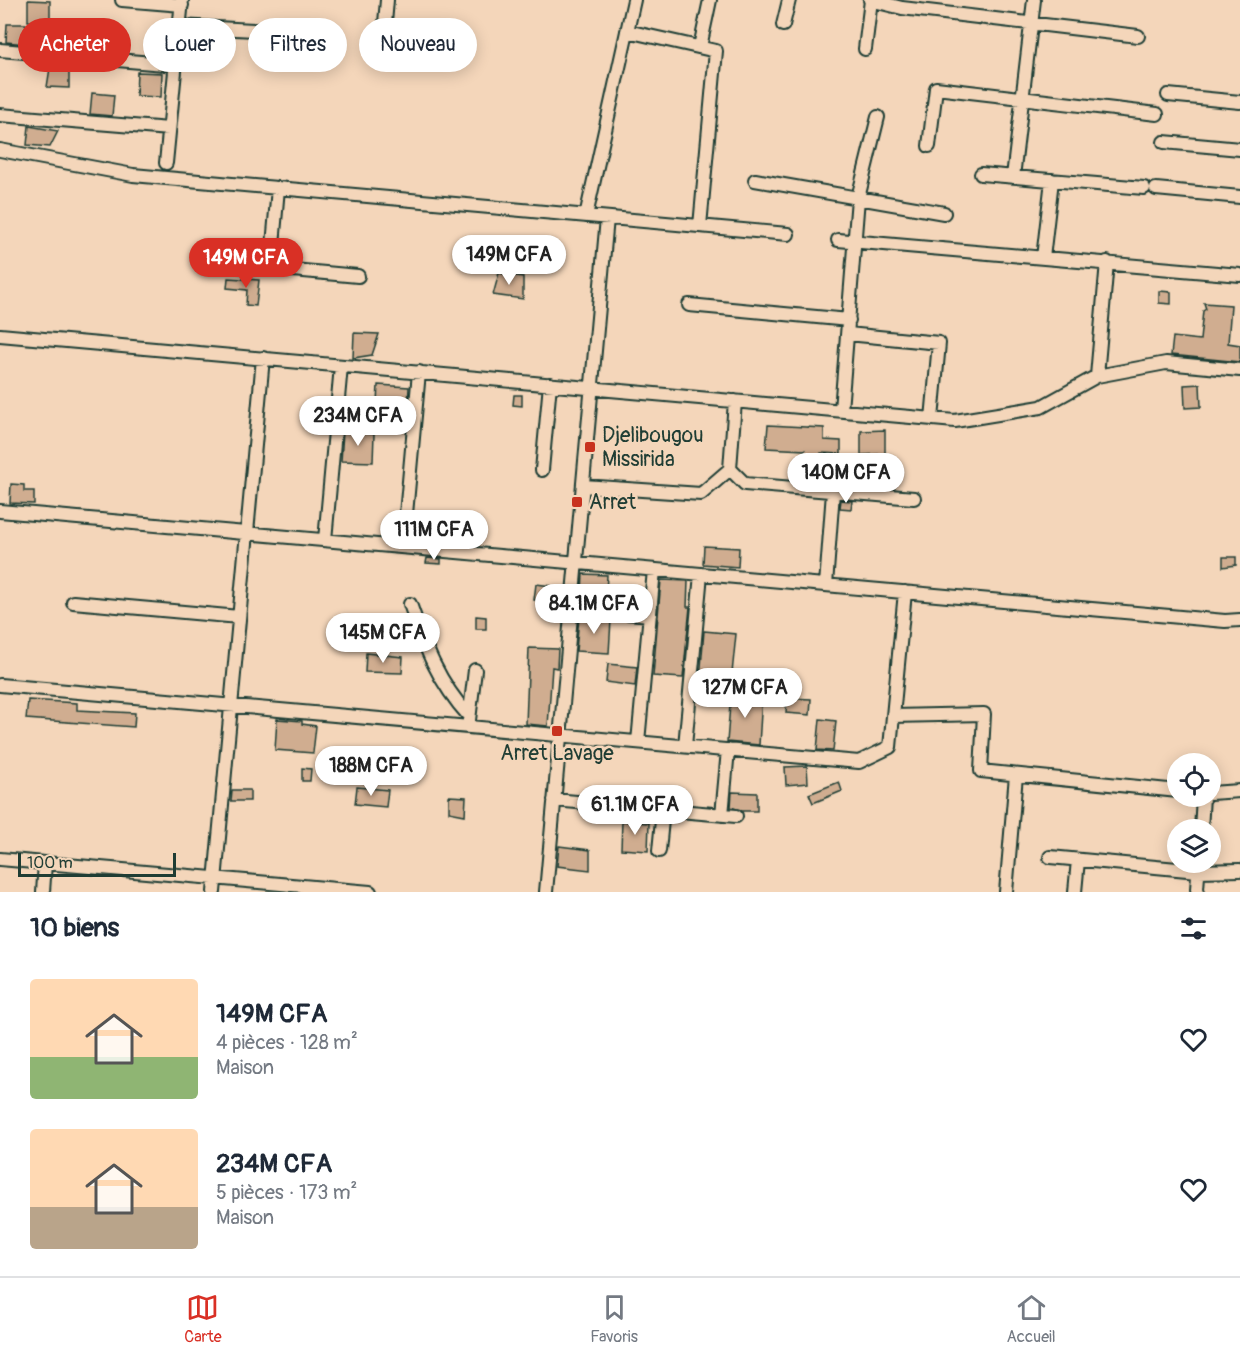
<!DOCTYPE html>
<html lang="fr">
<head>
<meta charset="utf-8">
<style>
	:root { --surface:#fff; --page:#f2f2f3; --text:#1f2937; --muted:#747a83; --line:#e0e1e3; --accent:#d93025 }
	body { margin:0; font-family:Pangolin,sans-serif; background:var(--page); color:var(--text); height:100vh; display:flex; flex-direction:column; font-size:22px; white-space:nowrap }
	* { box-sizing:border-box; margin:0 }
	p { font-size:20px; color:var(--muted) }
	.icon { flex:none; width:33px; height:33px; fill:none; stroke:currentColor; stroke-width:2; stroke-linecap:round; stroke-linejoin:round }
	.map { position:relative; height:892px; overflow:hidden }
	.side { display:flex; flex-direction:column; background:var(--surface); flex:1 }
	.side>* { flex:none }
	.hud { position:absolute; left:18px; top:18px; width:600px; height:54px; display:flex; gap:12px }
	.tools { position:absolute; left:1167px; top:753px; display:grid; gap:12px }
	.tools a { display:grid; place-items:center; width:54px; height:54px; border-radius:50%; background:var(--surface); box-shadow:0 3px 15px #0003; font-size:30px }
	.scale { position:absolute; left:18px; bottom:15px; width:158px; box-sizing:border-box; padding-left:6px; border:3px solid #1f3d34; border-top:0; font-size:16px; line-height:21px; white-space:nowrap; color:#1f3d34; -webkit-text-stroke:4px #f4d6ba; paint-order:stroke }
	.price { position:absolute; translate:-50% -51px; padding:0 14px; border-radius:21px; background:#fff; color:#222; font-size:20px; line-height:39px; filter:drop-shadow(0 2px 3px #0008) }
	.price::after { content:''; position:absolute; left:50%; top:36px; width:18px; height:14px; margin-left:-9px; background:inherit; clip-path:polygon(0 0,100% 0,50% 100%) }
	.price.active { background:var(--accent); color:#fff }
	ul { padding:0; list-style:none }
	li { display:flex; align-items:center; gap:18px; height:150px; padding:0 30px }
	li span { display:grid; place-items:center; flex:none; width:168px; height:120px; border-radius:6px; color:#555 }
	li>.icon { margin-inline-start:auto }
	span .icon { width:72px; height:72px; fill:#fffc; stroke-width:1 }
	li b { font-size:26px }
	h2 { display:flex; justify-content:space-between; align-items:center; height:72px; padding:0 30px; font-size:26px }
	.pill { padding:0 21px; border-radius:27px; background:var(--surface); box-shadow:0 3px 15px #0003; font-size:21px; line-height:54px }
	.pill.active { background:var(--accent); color:#fff }
	.dock { display:flex; justify-content:space-around; align-items:center; height:84px; border-top:2px solid var(--line); background:var(--surface); font-size:16px; color:var(--muted) }
	.dock a { display:grid; justify-items:center; gap:3px }
	.dock .active { color:var(--accent) }
	.map>svg:first-child { display:block }
</style>
</head>
<body>
<div class="map">
<svg width="1240" height="892" viewBox="0 0 1240 892">
	<rect width="100%" height="100%" fill="#f4d6ba"/>
	<filter id="ink" filterUnits="userSpaceOnUse"><feTurbulence type="fractalNoise" baseFrequency=".0167" numOctaves="2"/><feDisplacementMap in="SourceGraphic" scale="12" xChannelSelector="R" yChannelSelector="G"/><feConvolveMatrix kernelMatrix="1 2 1 2 8 2 1 2 1" color-interpolation-filters="sRGB"/></filter>
	<g filter="url(#ink)">
		<path fill="#d0ad90" stroke="#1f3d34" stroke-width="1.5" d="M 28,0 L 50,1 L 50,23 L 28,21 Z
			M 7,24 L 26,24 L 29,38 L 26,44 L 6,42 Z
			M 94,29 L 118,31 L 117,52 L 92,50 Z
			M 50,68 L 69,69 L 69,88 L 47,87 Z
			M 137,72 L 162,73 L 161,97 L 136,96 Z
			M 92,93 L 114,95 L 112,116 L 90,114 Z
			M 29,126 L 58,131 L 50,147 L 27,145 Z
			M 499,273 L 523,277 L 523,299 L 493,295 Z
			M 228,278 L 259,280 L 256,306 L 246,305 L 247,290 L 227,288 Z
			M 1159,291 L 1171,292 L 1171,304 L 1159,303 Z
			M 1204,303 L 1231,305 L 1228,343 L 1240,345 L 1240,362 L 1171,355 L 1173,337 L 1200,340 L 1203,311 L 1206,309 Z
			M 354,333 L 379,334 L 372,355 L 353,358 Z
			M 1200,384 L 1201,407 L 1185,408 L 1184,385 Z
			M 378,385 L 409,387 L 408,406 L 377,403 Z
			M 514,395 L 522,395 L 522,406 L 513,405 Z
			M 347,404 L 376,406 L 375,419 L 346,417 Z
			M 768,425 L 824,428 L 824,440 L 841,441 L 841,454 L 821,453 L 816,482 L 800,480 L 805,450 L 766,448 Z
			M 885,430 L 885,454 L 861,455 L 861,431 Z
			M 343,432 L 374,434 L 373,462 L 341,461 Z
			M 11,484 L 24,485 L 24,491 L 34,491 L 34,504 L 10,503 Z
			M 841,500 L 852,501 L 851,509 L 840,508 Z
			M 704,546 L 739,548 L 738,567 L 703,564 Z
			M 1223,557 L 1236,557 L 1236,565 L 1223,567 Z
			M 427,558 L 441,559 L 441,564 L 426,563 Z
			M 583,574 L 607,575 L 606,594 L 582,593 Z
			M 661,580 L 688,581 L 687,607 L 690,607 L 683,678 L 653,676 Z
			M 536,584 L 551,586 L 549,601 L 534,600 Z
			M 476,616 L 486,617 L 486,629 L 476,629 Z
			M 579,617 L 611,620 L 609,653 L 576,651 Z
			M 704,631 L 736,634 L 730,693 L 699,691 Z
			M 529,648 L 558,649 L 557,668 L 552,667 L 548,726 L 526,724 Z
			M 366,653 L 403,657 L 402,673 L 365,672 Z
			M 608,664 L 637,667 L 635,686 L 606,682 Z
			M 731,693 L 762,697 L 759,745 L 727,742 Z
			M 787,698 L 811,699 L 810,715 L 786,713 Z
			M 28,700 L 77,703 L 77,710 L 135,713 L 134,727 L 26,719 Z
			M 277,719 L 302,721 L 302,724 L 316,726 L 313,753 L 275,750 Z
			M 820,719 L 836,721 L 833,751 L 817,750 Z
			M 807,766 L 808,783 L 786,785 L 785,767 Z
			M 302,768 L 311,769 L 310,781 L 302,781 Z
			M 839,782 L 842,791 L 813,803 L 809,794 Z
			M 357,787 L 388,790 L 386,807 L 355,804 Z
			M 232,790 L 250,790 L 250,801 L 231,801 Z
			M 732,792 L 757,793 L 757,811 L 742,811 L 731,807 Z
			M 449,796 L 466,797 L 465,815 L 449,812 Z
			M 622,821 L 649,823 L 648,851 L 621,849 Z
			M 559,846 L 590,850 L 590,870 L 557,866 Z"/>
		<g fill="none" stroke-linecap="round" stroke-linejoin="round">
			<defs>
				<path id="street" d="M 122,0 L 182,5
					M 870,0 L 902,8 L 1138,36
					M 385,23 L 387,0
					M 783,25 L 789,0
					M 180,26 L 288,32
					M 627,31 L 716,51 L 700,226
					M 700,47 L 710,0
					M 865,49 L 871,0
					M 0,50 L 176,65
					M 1168,95 L 1240,102
					M 0,115 L 169,129
					M 1164,142 L 1240,149
					M 929,146 L 936,88 L 1157,114
					M 0,150 L 133,175 L 788,234
					M 166,163 L 182,0
					M 981,174 L 1144,188
					M 1013,177 L 1034,0
					M 755,180 L 944,213
					M 278,188 L 271,268 L 358,276
					M 1156,189 L 1240,197
					M 586,216 L 634,0
					M 838,240 L 1240,275
					M 1043,258 L 1052,180
					M 689,305 L 849,320
					M 848,334 L 939,343 L 932,419
					M 0,335 L 955,421 L 1041,407 L 1097,376 L 1166,363 L 1240,370
					M 1097,376 L 1107,262
					M 841,410 L 858,198 L 878,117
					M 730,469 L 745,484 L 914,498
					M 542,470 L 550,384
					M 583,486 L 701,494 L 730,469 L 735,401
					M 0,511 L 1225,621 L 1240,620
					M 325,540 L 341,366
					M 403,547 L 419,372
					M 826,585 L 833,492
					M 73,602 L 239,617
					M 410,604 C 425,647 438,682 469,716
					M 572,608 L 650,615
					M 0,685 L 859,762 L 890,747 L 905,592
					M 893,716 L 984,714 L 981,771 L 1178,791
					M 469,720 L 475,670
					M 638,742 L 654,570
					M 685,746 L 701,574
					M 1210,793 L 1240,791
					M 554,800 L 736,816
					M 722,815 L 728,750
					M 1201,830 L 1203,796
					M 659,851 L 663,810
					M 1050,857 L 1198,871 L 1240,870
					M 0,859 L 370,892
					M 43,892 L 45,863
					M 214,892 L 263,358
					M 546,892 L 607,218
					M 1006,892 L 1016,775
					M 1075,892 L 1078,860
					M 1198,892 L 1197,889 L 1199,862"/>
			</defs>
			<use href="#street" stroke="#1f3d34" stroke-width="16"/>
			<use href="#street" stroke="#f4d6ba" stroke-width="12"/>
		</g>
	</g>
	<g fill="#c8321e" stroke="#f4d6ba" stroke-width="2">
		<rect x="584" y="441" width="12" height="12" rx="3"/>
		<rect x="571" y="496" width="12" height="12" rx="3"/>
		<rect x="551" y="725" width="12" height="12" rx="3"/>
	</g>
	<g text-anchor="middle" dominant-baseline="central" stroke-width="5" stroke-linejoin="round" paint-order="stroke">
		<g font-size="21" fill="#1f3d34" stroke="#f4d6ba" text-anchor="start">
			<text x="602" y="435">Djelibougou<tspan x="602" dy="24">Missirida</tspan></text>
			<text x="589" y="502">Arret</text>
			<text x="557" y="753" text-anchor="middle">Arret Lavage</text>
		</g>
	</g>
</svg>
<div class="tools">
<a><svg class="icon" aria-label="locate" viewBox="0 0 24 24"><circle cx="12" cy="12" r="6"/><path d="M12 2v4M12 18v4M2 12h4M18 12h4"/></svg></a>
<a><svg class="icon" aria-label="layers" viewBox="0 0 24 24"><path d="M12 4l9 5-9 5-9-5zM3 14l9 5 9-5"/></svg></a>
</div>
<div class="scale">100 m</div>
<b class="price" style="left:509px;top:286px">149M CFA</b>
<b class="price active" style="left:246px;top:289px">149M CFA</b>
<b class="price" style="left:358px;top:447px">234M CFA</b>
<b class="price" style="left:846px;top:504px">140M CFA</b>
<b class="price" style="left:434px;top:561px">111M CFA</b>
<b class="price" style="left:594px;top:635px">84.1M CFA</b>
<b class="price" style="left:383px;top:664px">145M CFA</b>
<b class="price" style="left:745px;top:719px">127M CFA</b>
<b class="price" style="left:371px;top:797px">188M CFA</b>
<b class="price" style="left:635px;top:836px">61.1M CFA</b>
<div class="hud">
<a class="pill active">Acheter</a>
<a class="pill">Louer</a>
<a class="pill">Filtres</a>
<a class="pill">Nouveau</a>
</div>
</div>
<section class="side">
<h2>10 biens<svg class="icon" aria-label="filters" viewBox="0 0 24 24"><path d="M4 7h16M4 17h16"/><circle cx="9" cy="7" r="2"/><circle cx="15" cy="17" r="2"/></svg></h2>
<ul>
<li><span style="background:linear-gradient(#ffd9b3 65%,#8fb573 0)"><svg class="icon" aria-label="home" viewBox="0 0 24 24"><path d="M3 11l9-7 9 7M6 9v11h12V9"/></svg></span><div><b>149M CFA</b><p>4 pièces · 128 m²</p><p>Maison</p></div><svg class="icon" aria-label="heart" viewBox="0 0 24 24"><path d="M12 20l-8-8c-3-5 5-10 8-4 3-6 11-1 8 4z"/></svg></li>
<li><span style="background:linear-gradient(#ffd9b3 65%,#b9a48a 0)"><svg class="icon" aria-label="home" viewBox="0 0 24 24"><path d="M3 11l9-7 9 7M6 9v11h12V9"/></svg></span><div><b>234M CFA</b><p>5 pièces · 173 m²</p><p>Maison</p></div><svg class="icon" aria-label="heart" viewBox="0 0 24 24"><path d="M12 20l-8-8c-3-5 5-10 8-4 3-6 11-1 8 4z"/></svg></li>
</ul>
</section>
<nav class="dock">
<a class="active"><svg class="icon" aria-label="map" viewBox="0 0 24 24"><path d="M3 6l6-2 6 2 6-2v14l-6 2-6-2-6 2zM9 4v14M15 6v14"/></svg>Carte</a>
<a><svg class="icon" aria-label="saved" viewBox="0 0 24 24"><path d="M7 4h10v16l-5-4-5 4z"/></svg>Favoris</a>
<a><svg class="icon" aria-label="home" viewBox="0 0 24 24"><path d="M3 11l9-7 9 7M6 9v11h12V9"/></svg>Accueil</a>
</nav>
</body>
</html>
